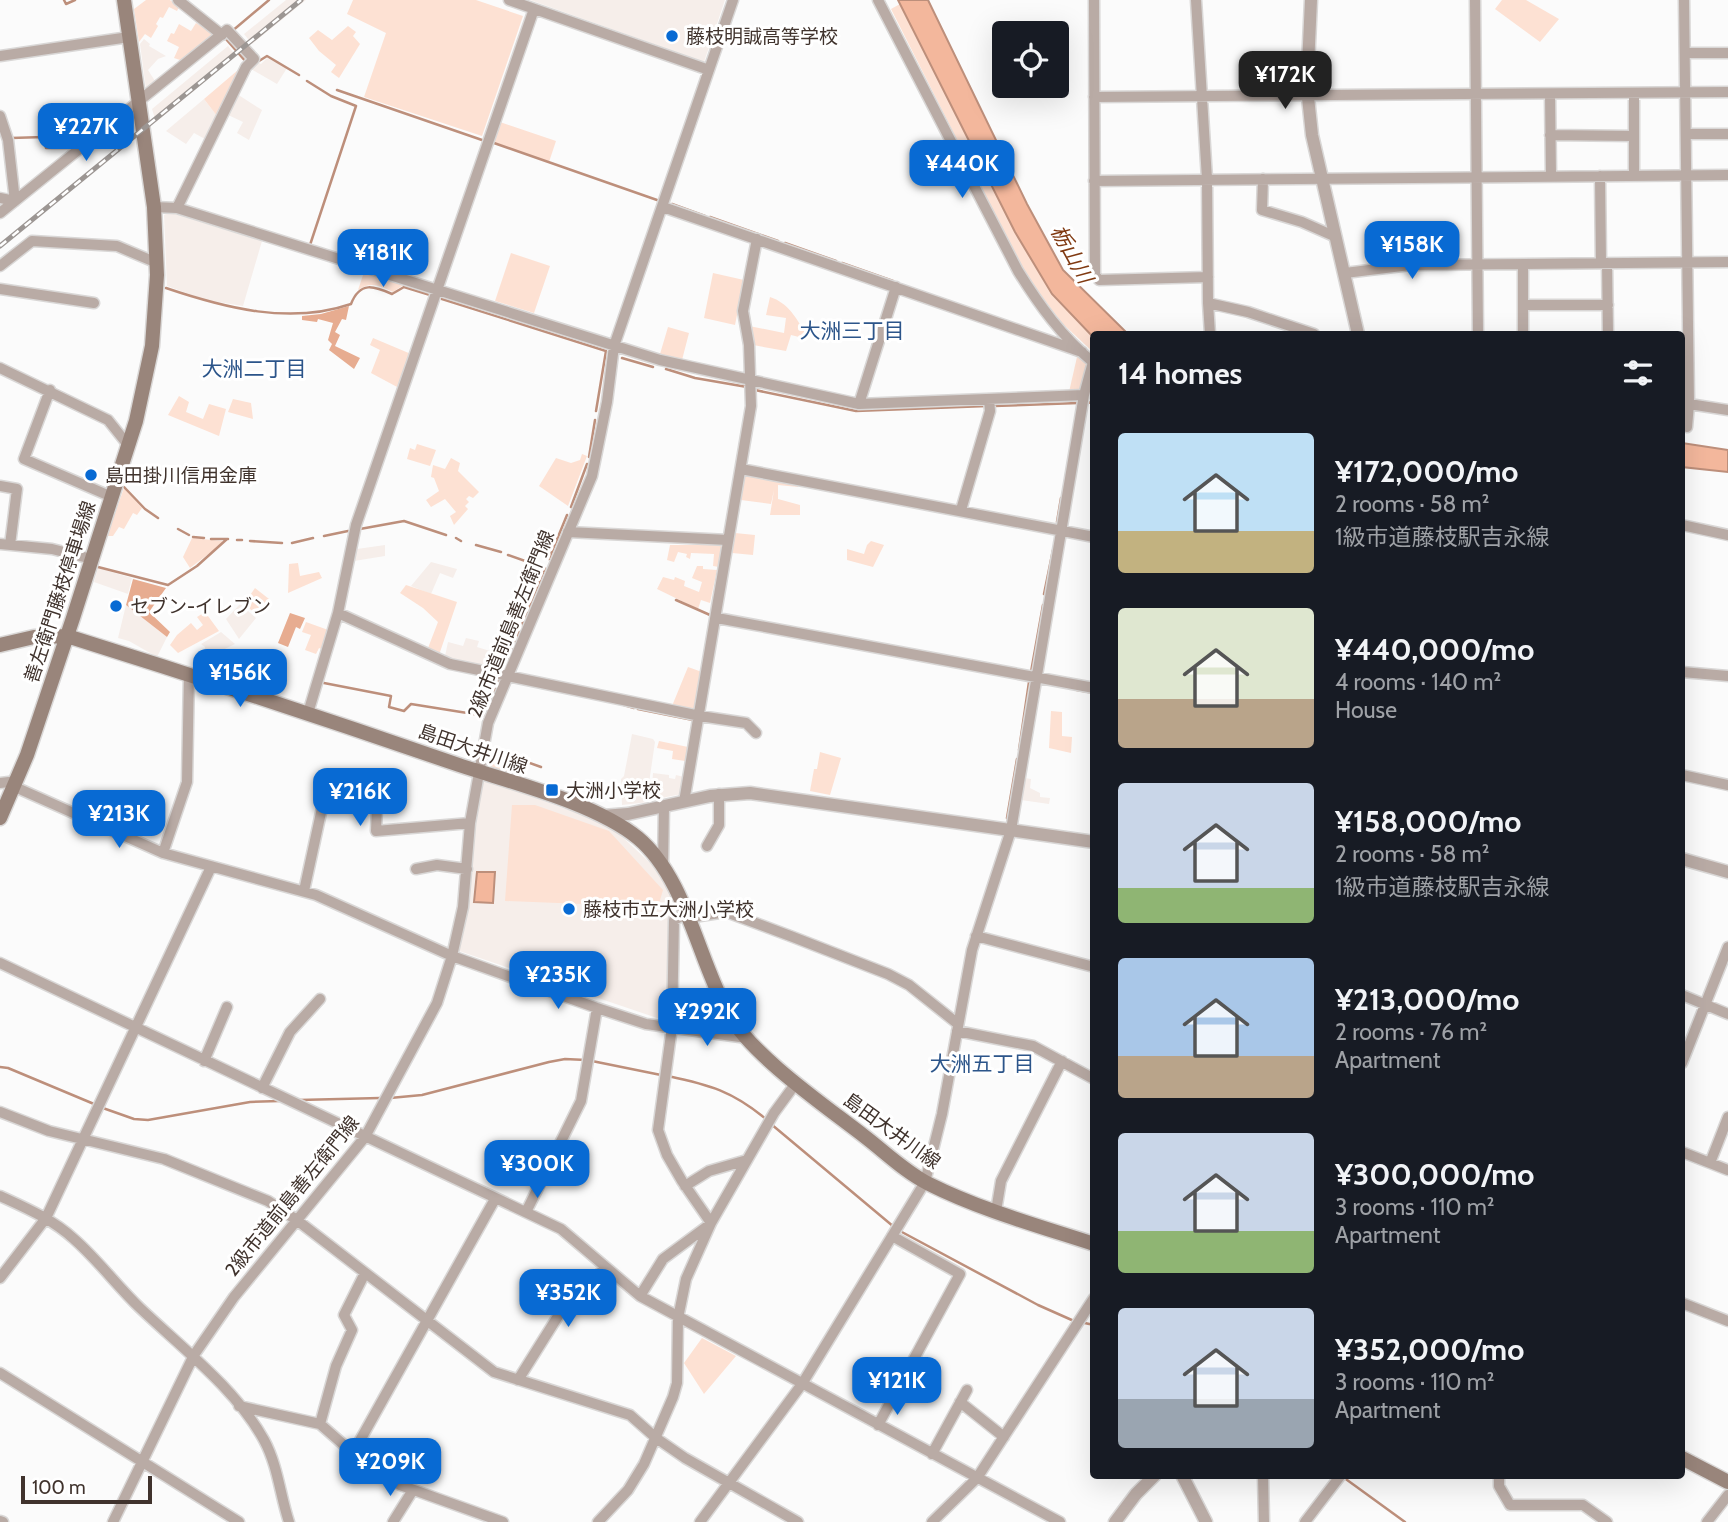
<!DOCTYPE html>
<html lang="en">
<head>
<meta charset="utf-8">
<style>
	:root { --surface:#171b24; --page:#20242c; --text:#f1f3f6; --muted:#9ea1a6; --accent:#086ad3 }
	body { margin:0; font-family:Cabin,"Noto Sans JP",sans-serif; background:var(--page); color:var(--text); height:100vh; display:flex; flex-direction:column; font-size:26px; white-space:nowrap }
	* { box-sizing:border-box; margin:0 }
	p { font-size:23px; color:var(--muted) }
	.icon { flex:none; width:38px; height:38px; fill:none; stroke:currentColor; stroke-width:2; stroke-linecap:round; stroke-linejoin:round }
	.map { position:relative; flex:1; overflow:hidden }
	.drawer { position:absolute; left:1090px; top:331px; width:595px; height:1148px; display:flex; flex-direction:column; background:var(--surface); border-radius:7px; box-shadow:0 7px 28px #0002 }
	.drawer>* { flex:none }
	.controls { position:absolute; left:992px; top:21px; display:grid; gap:14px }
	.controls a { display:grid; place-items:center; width:77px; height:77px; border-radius:7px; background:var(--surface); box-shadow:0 7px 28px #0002; font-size:35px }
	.scale { position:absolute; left:21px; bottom:18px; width:131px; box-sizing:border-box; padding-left:7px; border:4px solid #40332d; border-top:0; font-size:19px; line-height:24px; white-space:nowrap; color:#40332d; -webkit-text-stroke:5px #fff; paint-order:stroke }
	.price { position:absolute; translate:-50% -60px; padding:0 16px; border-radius:14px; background:var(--accent); color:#fff; font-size:23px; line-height:46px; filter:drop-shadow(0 2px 4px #0008) }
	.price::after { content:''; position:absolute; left:50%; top:42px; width:21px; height:16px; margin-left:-10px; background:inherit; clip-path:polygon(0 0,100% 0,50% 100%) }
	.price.active { background:#222; color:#fff }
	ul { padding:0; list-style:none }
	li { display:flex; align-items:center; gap:21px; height:175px; padding:0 28px }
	li span { display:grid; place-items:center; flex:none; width:196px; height:140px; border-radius:7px; color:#555 }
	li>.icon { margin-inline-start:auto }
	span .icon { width:84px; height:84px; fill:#fffc; stroke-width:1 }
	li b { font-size:30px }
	h2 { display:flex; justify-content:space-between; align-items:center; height:84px; padding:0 28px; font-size:30px }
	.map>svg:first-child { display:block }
</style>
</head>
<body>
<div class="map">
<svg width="1728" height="1522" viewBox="0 0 1728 1522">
	<rect width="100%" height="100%" fill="#fbfbfb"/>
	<path fill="#f6eeea" d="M 286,0 L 306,0 L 252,44 L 244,34 Z
		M 530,0 L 725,0 L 704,62 Z
		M 144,39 L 150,44 L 149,46 L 166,56 L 158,59 L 148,70 L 155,81 L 146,89 L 140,44 Z
		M 228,46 L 236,56 L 156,122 L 152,109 Z
		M 267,58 L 287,68 L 277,84 L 251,69 L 257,62 L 261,64 Z
		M 237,94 L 262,110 L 249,140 L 237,133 L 243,122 L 226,114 Z
		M 204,99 L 217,116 L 205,139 L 194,133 L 186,144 L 166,131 Z
		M 169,212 L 262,241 L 243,306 L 206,300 L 167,286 L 164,215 Z
		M 385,545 L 385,556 L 354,561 L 357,549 Z
		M 431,562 L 457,569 L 453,578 L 440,573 L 431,594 L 411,586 Z
		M 526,567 L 538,571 L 529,595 L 517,591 Z
		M 98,568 L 132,578 L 128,594 L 94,582 Z
		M 240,604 L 256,618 L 239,639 L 226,619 Z
		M 126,605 L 167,637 L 157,657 L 129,641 L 118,638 Z
		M 221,632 L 235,644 L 204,659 L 205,647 L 201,644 Z
		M 466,638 L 479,641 L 477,647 L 503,655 L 499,668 L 452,659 L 445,656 L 448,642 L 463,646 Z
		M 632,734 L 653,739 L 655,742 L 649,783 L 649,802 L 622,805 L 621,779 L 624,776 Z
		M 653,773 L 669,775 L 669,778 L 675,779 L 676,775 L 684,777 L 682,794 L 651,800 Z
		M 1025,778 L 1031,779 L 1030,788 L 1040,793 L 1040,797 L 1050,798 L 1049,804 L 1021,800 Z
		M 484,779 L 582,815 L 617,832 L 660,872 L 670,893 L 669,1022 L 459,951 L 465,926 L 474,829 Z"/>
	<path fill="#fde1d3" d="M 146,0 L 170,0 L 179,7 L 177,11 L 169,7 L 163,18 L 160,17 L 156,24 L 158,26 L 151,38 L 145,34 L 139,42 L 134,9 Z
		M 353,0 L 476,0 L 523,16 L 482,136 L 364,97 L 386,33 L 347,14 Z
		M 1502,0 L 1526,0 L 1559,19 L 1540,42 L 1495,9 Z
		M 900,4 L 1015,232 L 1052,294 L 1094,338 L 1094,353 L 1062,323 L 1025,274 L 891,9 Z
		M 196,23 L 214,34 L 183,61 L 174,58 L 179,47 L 167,41 L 171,33 L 174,34 L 179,24 L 191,31 Z
		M 348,26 L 356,32 L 353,36 L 360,44 L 339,78 L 331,72 L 336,65 L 319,51 L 309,38 L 318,30 L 332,40 Z
		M 238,70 L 241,73 L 217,116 L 204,99 Z
		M 500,122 L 556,141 L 549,162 L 493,142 Z
		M 511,253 L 550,266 L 534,313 L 495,301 Z
		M 364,272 L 405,284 L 393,292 C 379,286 371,281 358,290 Z
		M 713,273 L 744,280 L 735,325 L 704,318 Z
		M 770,297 C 788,303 796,317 805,333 L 803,338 L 791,335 L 786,351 L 753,345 L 749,326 L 784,333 L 786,318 L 766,315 Z
		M 668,327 L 689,333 L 682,360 L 660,354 Z
		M 373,338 L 411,354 L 399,388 L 371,373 L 380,350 L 370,345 Z
		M 1077,357 L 1086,361 L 1089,366 L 1081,392 L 1069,392 Z
		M 179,396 L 189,402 L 186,412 L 203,419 L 209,404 L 226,409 L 219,436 L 168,415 Z
		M 233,399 L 251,403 L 253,419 L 228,412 Z
		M 417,444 L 436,450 L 430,466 L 407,459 L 410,448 L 415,450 Z
		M 582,454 L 587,456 L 568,506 L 539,486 L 556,458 L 571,463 L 580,460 Z
		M 451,458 L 460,463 L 458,471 L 479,492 L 473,498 L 469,496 L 466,499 L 469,502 L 465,506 L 468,509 L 454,525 L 450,516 L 456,512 L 445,499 L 431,507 L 426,500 L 439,491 L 434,478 L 431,477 L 433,465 L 445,469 Z
		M 745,476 L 799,484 L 798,487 L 778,485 L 778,499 L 800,505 L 800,515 L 770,515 L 774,490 L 771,504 L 741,500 Z
		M 124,488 L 142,508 L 137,515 L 133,513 L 124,529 L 119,527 L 113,536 L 107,536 Z
		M 735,533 L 755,535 L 753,555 L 732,553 Z
		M 192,538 L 222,541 L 223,543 L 190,568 L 183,557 Z
		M 871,541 L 884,545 L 873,567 L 847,560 L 847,549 L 864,554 L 867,545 Z
		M 670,545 L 722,545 L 719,567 L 713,566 L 714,554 L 691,553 L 690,559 L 686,557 L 687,554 L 678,552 L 674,562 L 667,560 Z
		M 298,563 L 300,576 L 319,572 L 322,578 L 288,593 L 289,564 Z
		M 697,566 L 703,566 L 703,569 L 717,570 L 710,603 L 701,600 L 698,609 L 657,589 L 663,577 L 674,580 L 675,577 L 685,581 L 684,586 L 699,592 L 702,582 L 692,578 Z
		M 406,585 L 457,602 L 439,655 L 428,648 L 438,622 L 423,608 L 400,593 Z
		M 255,588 L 269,599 L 256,614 L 244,604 Z
		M 205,612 L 219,631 L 178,653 L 170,645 L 177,635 L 191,623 L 197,630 L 203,625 L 197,617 Z
		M 306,622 L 331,631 L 324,650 L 319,648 L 316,654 L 305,650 L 311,635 L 302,632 Z
		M 688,667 L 702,672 L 695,711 L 672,706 Z
		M 1051,711 L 1062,712 L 1062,736 L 1072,737 L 1071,753 L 1049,748 Z
		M 659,741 L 688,747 L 685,761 L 672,759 L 673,751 L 657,748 Z
		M 487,749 L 511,758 L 507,772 L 485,764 Z
		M 820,752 L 841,758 L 830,795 L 810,791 L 814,769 L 817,769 Z
		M 512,805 L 535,805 L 609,831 L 663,890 L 658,907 L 505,901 Z
		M 702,1338 L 736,1356 L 704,1394 L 684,1363 Z"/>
	<path fill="#e7ac90" d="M 349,306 L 346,320 L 342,319 L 335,332 L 340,335 L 335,346 L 360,358 L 354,369 L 329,350 L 332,344 L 328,340 L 333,323 L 318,319 L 317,322 L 302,320 L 302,316 L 321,314 Z
		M 133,579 L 166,588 L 149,612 L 170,632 L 167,637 L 126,605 Z
		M 290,613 L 305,618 L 300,629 L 296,627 L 288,647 L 278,643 Z"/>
	<path fill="#f3b79c" stroke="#bd8f7b" stroke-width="2" d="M 898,0 L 928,0 L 1027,204 L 1063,270 L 1128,334 L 1094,334 L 1094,338 L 1052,294 L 1015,232 Z
		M 1682,443 L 1728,450 L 1728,472 L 1682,467 Z
		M 477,872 L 495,872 L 493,903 L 474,902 Z"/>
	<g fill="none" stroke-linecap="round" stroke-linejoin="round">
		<path stroke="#bd8f7b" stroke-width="2.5" d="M 64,0 L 66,4 L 75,0
			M 231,32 L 269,0
			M 225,38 L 247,63
			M 259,61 L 267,56 L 299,75
			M 307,81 L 331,96 L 356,106 L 310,245
			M 337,90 L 482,140
			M 11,138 L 44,137 L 46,148 L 73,148
			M 494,143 L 657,200
			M 672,204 L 705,216
			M 710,217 L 778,241
			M 785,243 L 836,261
			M 842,263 L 893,281
			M 166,288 C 225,308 290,325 351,304 C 360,281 374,286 392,294 L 404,287 L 430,295
			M 442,299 L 606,351 L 596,411
			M 622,358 L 653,367
			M 666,369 L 695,378 L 747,387
			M 755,390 L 856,411 L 987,406
			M 1088,403 L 1091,402 L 1094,390
			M 994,406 L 1078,403
			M 589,457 L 595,420
			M 124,487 L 145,509 L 158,518
			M 571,507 L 587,464
			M 1057,522 L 1061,498
			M 178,529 L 189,535
			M 360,529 L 404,521 L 446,535
			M 324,536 L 348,531
			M 193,537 L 204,538
			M 456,538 L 461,541
			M 211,539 L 228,539
			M 237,540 L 242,540
			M 250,541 L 282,543
			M 292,543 L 313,538
			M 476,545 L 501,552
			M 549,559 L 567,515
			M 98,567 L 168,585 L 197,566 L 227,539
			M 1044,594 L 1053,550
			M 676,600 L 710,615
			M 504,669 L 545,568 L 508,555
			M 1031,672 L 1043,605
			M 324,683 L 391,696 L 389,707 L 404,711 L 411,704 L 486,716
			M 1077,690 L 1094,693
			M 491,704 L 499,680
			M 624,705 L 634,708
			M 638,709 L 693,720
			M 488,748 L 541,767
			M 1019,750 L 1029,682
			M 1007,818 L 1017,759
			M 592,1061 L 661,1075
			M 0,1067 L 8,1068 L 94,1104
			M 668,1076 C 710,1085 732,1091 766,1119
			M 390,1098 L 422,1095 L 549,1062 L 565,1059 L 586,1060
			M 299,1100 L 380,1098
			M 100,1107 L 134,1119 L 148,1120 L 250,1102 L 279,1101
			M 771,1124 L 894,1227
			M 900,1231 L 1038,1305 L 1074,1321
			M 1080,1322 L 1094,1325
			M 1343,1477 L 1405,1522"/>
		<defs>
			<path id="minor" d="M 178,0 L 222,35
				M 509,0 L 709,70
				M 878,0 L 1018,271 C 1039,305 1062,337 1094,363
				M 1094,0 L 1095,275 L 1099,280 L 1208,277
				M 1196,0 L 1207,179 L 1208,303 L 1248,312 L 1314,334
				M 1475,0 L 1478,334
				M 1684,0 L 1689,404 L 1728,410
				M 1685,53 L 1728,53
				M 0,56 L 129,37
				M 1550,94 L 1551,176
				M 1094,97 L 1728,92
				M 0,116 L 8,140 L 15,201
				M 1686,134 L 1728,134
				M 1550,135 L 1633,136
				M 1600,176 L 1601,263
				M 1634,176 L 1634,93
				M 1263,179 L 1262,210 L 1302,222 L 1336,237
				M 1094,181 L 1728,175
				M 0,198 L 15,201
				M 154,207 L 177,208 L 660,360 L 859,404 L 1084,395
				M 663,207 L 1082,352
				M 0,213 L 227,30 L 254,59 L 246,67 L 177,208
				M 1607,263 L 1608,334
				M 1523,265 L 1523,334
				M 0,266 L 32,241 L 117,246 L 157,263
				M 1345,273 L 1410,265 L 1728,262
				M 0,289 L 94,303
				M 1208,303 L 1210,334
				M 1523,305 L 1608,305
				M 0,368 L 108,420 L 128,445
				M 50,390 L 24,459 L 112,497
				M 859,404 L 896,287
				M 1687,427 L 1689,404
				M 741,469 L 1094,537
				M 0,486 L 17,489 L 10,545
				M 961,510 L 990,411 L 989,399
				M 1682,525 L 1728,535
				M 568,532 L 728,540
				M 0,544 L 52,549 L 92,559
				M 338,613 L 450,664 L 700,716 L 746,723 L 756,733
				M 717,618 L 1094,688
				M 1682,672 L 1728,676
				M 308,713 L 338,613 L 356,525 L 534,9
				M 1682,775 L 1728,785
				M 0,783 L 17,781
				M 15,787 L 163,853 L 316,895 L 452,956 L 597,1008 L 646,1024 L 747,1038
				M 684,802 L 751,406 L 749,345 L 743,311 L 757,239
				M 707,846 L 719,825 L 719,794
				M 163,853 L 187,782 L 189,674
				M 663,866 L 664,806
				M 416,869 L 437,865 L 467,869
				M 304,891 L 327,785 L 377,807 L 376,831 L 470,823
				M 685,914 L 674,920 L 672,1027 L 658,1130 L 667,1155 L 682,1181 L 711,1223
				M 687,918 L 726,912 L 793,937 L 888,974 L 909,985 L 958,1024
				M 976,936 L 1094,967
				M 0,963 L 561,1229 L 640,1296 L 1060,1522
				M 1682,995 L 1728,1014
				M 957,1031 L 1033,1046 L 1094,1079
				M 204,1061 L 227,1007
				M 1682,1063 L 1728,947
				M 262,1088 L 290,1032 L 320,999
				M 0,1112 L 49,1131 L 164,1159 L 268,1201 L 298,1221 L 494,1372 L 630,1415 L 656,1438 L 685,1458 L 798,1522
				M 1682,1152 L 1728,1170
				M 1710,1163 L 1728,1117
				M 685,1186 L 709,1171 L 747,1160
				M 0,1196 C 26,1208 52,1219 74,1239 C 98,1260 117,1286 140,1308 C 182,1348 236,1389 264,1440 C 278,1466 280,1495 289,1522
				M 996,1211 L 1001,1181 L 1062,1061
				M 526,1212 L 581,1101 L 597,1008
				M 0,1278 L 46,1218 L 211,867
				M 640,1296 L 663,1259 L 709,1225
				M 1682,1303 L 1728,1321
				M 0,1373 L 239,1522
				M 518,1380 L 560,1313 L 605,1268
				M 960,1402 L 1004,1437
				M 239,1406 L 320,1424 L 353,1453 L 400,1485 L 503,1522
				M 320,1424 L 336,1366 L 352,1330 L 344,1315 L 365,1273
				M 878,1425 L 960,1274 L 892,1236
				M 353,1453 L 495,1199
				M 932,1454 L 967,1390
				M 1263,1475 L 1264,1522
				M 1499,1475 L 1499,1486 L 1510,1505 L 1583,1505 L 1607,1522
				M 0,1521 L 3,1522
				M 113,1522 L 194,1355 L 234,1297 L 365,1137 L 437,1003 L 452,956 L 463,907 L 470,823 L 488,723 L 592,476 L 607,402 L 614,346 L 733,0
				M 393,1522 L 413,1490
				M 598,1522 L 628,1490 L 644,1464 L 673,1397 L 677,1383 L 678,1318 L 686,1279 L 711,1223 L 774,1113 L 796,1083
				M 700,1522 L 802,1384 L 925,1182 L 942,1114 L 972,950 L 1011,830 L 1084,395 L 1093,362
				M 932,1522 L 977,1478 L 1094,1298
				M 1305,1522 L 1341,1475
				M 1707,1522 L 1728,1495"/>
			<path id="tertiary" d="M 1311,0 L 1307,88 L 1312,135 L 1358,334
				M 603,816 L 628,814 L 710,796 L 750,793 L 1094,842
				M 1682,859 L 1728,872
				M 1182,1475 L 1206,1522
				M 1115,1522 L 1136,1494 L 1155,1475"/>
			<path id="secondary" d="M 0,645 L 34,637 L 67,636 C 198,677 329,720 459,765 C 513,783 595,803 638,838 C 686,878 698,960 729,1015 C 754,1057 824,1105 864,1136 C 885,1152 905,1172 929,1184 C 981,1210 1039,1226 1094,1244
				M 0,818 L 27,755 L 73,618 L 136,421 L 152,346 L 157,275 L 154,207 L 124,0
				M 1682,1458 L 1728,1482"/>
		</defs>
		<use href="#minor" stroke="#d9d7d6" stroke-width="13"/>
		<use href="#tertiary" stroke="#d9d7d6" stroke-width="15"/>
		<use href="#secondary" stroke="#d9d7d6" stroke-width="17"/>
		<use href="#minor" stroke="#b9aba5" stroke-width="10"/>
		<use href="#tertiary" stroke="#b9aba5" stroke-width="12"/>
		<use href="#secondary" stroke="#99857b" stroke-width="14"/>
		<defs>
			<path id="rail" d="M 0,246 L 301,0"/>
		</defs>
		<use href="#rail" stroke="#9c9693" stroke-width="5"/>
		<use href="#rail" stroke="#fff" stroke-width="2.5" stroke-dasharray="8" stroke-linecap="butt"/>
	</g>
	<g fill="#086ad3" stroke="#fff" stroke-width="2.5">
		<circle cx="672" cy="36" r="7"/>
		<circle cx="91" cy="475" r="7"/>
		<circle cx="116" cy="606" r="7"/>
		<rect x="545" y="783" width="14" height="14" rx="3.5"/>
		<circle cx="569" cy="909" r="7"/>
	</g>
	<g text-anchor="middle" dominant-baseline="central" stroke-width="6" stroke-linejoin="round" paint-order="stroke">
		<g font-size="19" fill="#40332d" stroke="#fff" text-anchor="start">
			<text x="686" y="36">藤枝明誠高等学校</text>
			<text x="105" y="475">島田掛川信用金庫</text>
			<text x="130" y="606">セブン-イレブン</text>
			<text x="566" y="790">大洲小学校</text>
			<text x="583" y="909">藤枝市立大洲小学校</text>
		</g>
		<g font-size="19" fill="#40332d" stroke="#fff">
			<text transform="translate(60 592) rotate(-72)">善左衛門藤枝停車場線</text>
			<text transform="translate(511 624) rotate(-68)">2級市道前島善左衛門線</text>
			<text transform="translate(473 749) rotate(19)">島田大井川線</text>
			<text transform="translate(892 1131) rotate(36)">島田大井川線</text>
			<text transform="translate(292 1196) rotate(-51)">2級市道前島善左衛門線</text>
		</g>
		<g font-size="21" font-style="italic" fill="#803a12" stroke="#fff">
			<text transform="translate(1072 254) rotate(61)">栃山川</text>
		</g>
		<g font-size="21" fill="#2c558a" stroke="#fff">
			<text x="852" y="330">大洲三丁目</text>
			<text x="254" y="368">大洲二丁目</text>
			<text x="982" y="1063">大洲五丁目</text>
		</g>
	</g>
</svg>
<div class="controls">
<a><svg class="icon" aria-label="locate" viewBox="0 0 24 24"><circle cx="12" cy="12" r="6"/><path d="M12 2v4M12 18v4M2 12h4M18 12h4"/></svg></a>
</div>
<div class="scale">100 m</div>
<b class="price active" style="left:1285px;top:111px">¥172K</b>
<b class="price" style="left:86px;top:163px">¥227K</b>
<b class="price" style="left:962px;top:200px">¥440K</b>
<b class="price" style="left:1412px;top:281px">¥158K</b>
<b class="price" style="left:383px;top:289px">¥181K</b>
<b class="price" style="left:240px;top:709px">¥156K</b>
<b class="price" style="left:360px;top:828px">¥216K</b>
<b class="price" style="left:119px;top:850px">¥213K</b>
<b class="price" style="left:558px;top:1011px">¥235K</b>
<b class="price" style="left:707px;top:1048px">¥292K</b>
<b class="price" style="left:537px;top:1200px">¥300K</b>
<b class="price" style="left:568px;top:1329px">¥352K</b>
<b class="price" style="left:897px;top:1417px">¥121K</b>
<b class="price" style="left:390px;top:1498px">¥209K</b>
<section class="drawer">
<h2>14 homes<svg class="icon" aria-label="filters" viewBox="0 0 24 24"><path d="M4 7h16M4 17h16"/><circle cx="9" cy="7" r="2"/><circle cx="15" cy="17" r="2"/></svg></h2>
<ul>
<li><span style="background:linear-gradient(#bfe0f5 70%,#c2b280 0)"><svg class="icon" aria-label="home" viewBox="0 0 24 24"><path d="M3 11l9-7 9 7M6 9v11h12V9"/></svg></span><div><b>¥172,000/mo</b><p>2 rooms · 58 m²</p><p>1級市道藤枝駅吉永線</p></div></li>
<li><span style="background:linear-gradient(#dfe7d0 65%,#b9a48a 0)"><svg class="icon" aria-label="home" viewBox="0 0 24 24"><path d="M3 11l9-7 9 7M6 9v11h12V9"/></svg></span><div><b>¥440,000/mo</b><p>4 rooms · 140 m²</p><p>House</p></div></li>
<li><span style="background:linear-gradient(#c9d6e8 75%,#8fb573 0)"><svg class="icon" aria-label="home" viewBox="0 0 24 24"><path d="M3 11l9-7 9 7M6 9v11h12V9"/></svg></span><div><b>¥158,000/mo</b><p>2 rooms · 58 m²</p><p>1級市道藤枝駅吉永線</p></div></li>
<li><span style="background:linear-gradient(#a9c7e8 70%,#b9a48a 0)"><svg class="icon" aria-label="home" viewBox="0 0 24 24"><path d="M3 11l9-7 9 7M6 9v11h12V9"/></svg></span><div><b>¥213,000/mo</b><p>2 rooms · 76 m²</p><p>Apartment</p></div></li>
<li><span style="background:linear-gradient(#c9d6e8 70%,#8fb573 0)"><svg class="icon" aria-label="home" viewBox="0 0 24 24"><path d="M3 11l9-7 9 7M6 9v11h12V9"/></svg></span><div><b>¥300,000/mo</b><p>3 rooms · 110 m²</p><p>Apartment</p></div></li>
<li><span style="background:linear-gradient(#c9d6e8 65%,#9aa5b1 0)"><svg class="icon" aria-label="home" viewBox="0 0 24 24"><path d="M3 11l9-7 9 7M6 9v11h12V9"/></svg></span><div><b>¥352,000/mo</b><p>3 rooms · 110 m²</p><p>Apartment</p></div></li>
</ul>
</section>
</div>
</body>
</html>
